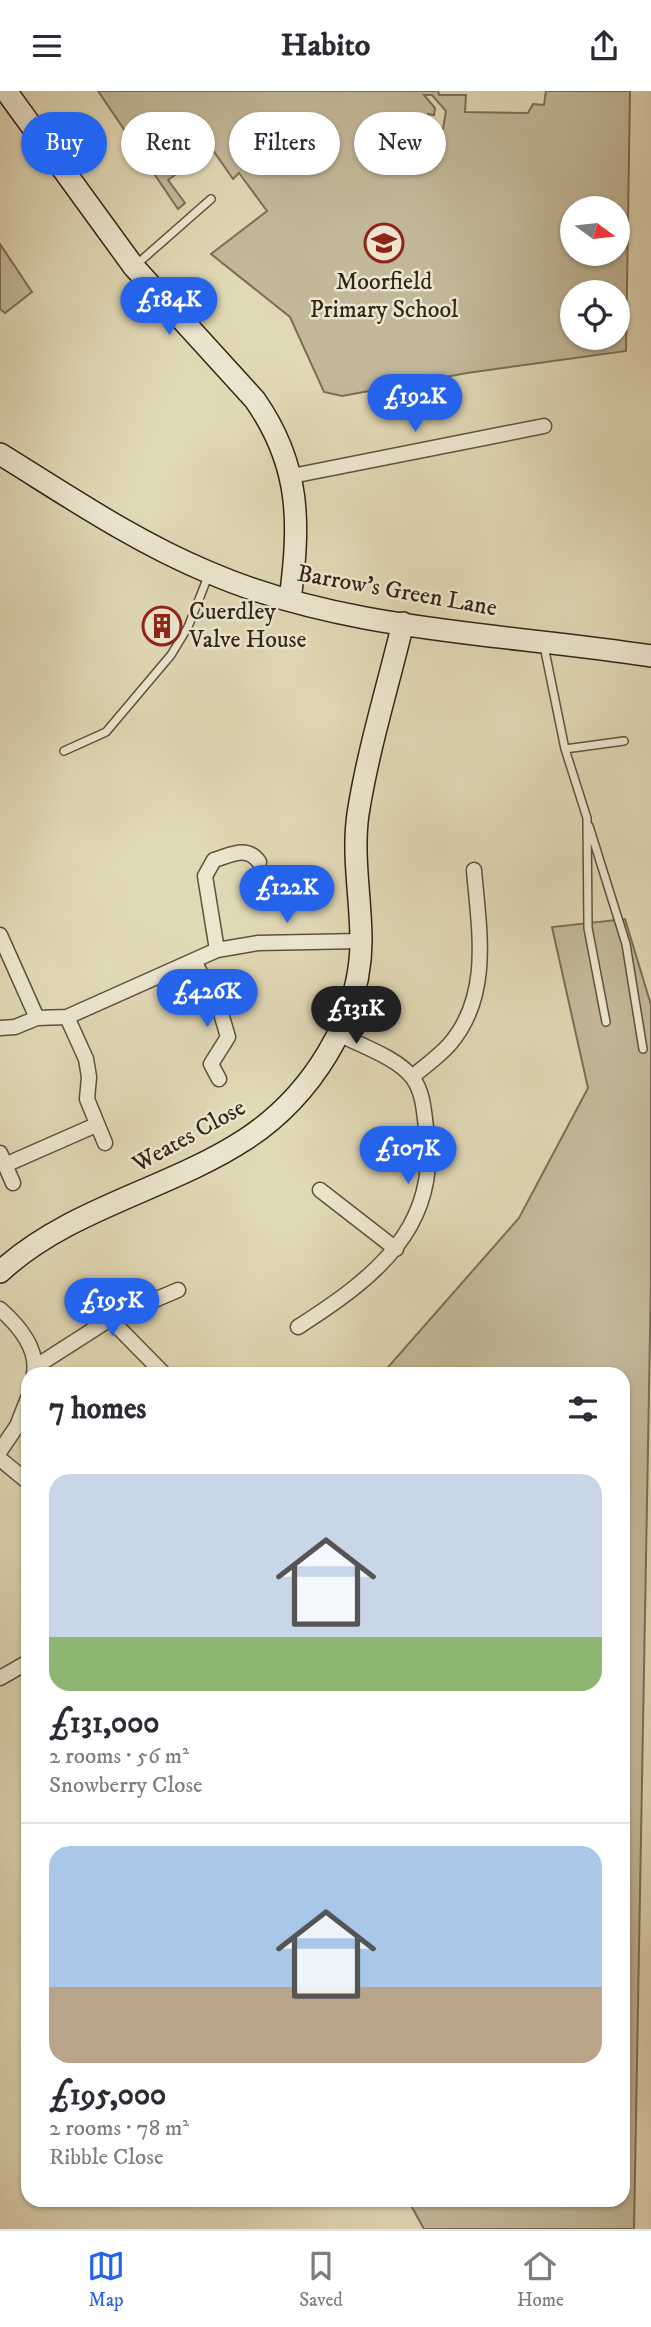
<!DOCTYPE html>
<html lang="en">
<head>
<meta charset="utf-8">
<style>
	:root { --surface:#fff; --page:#f7f7f7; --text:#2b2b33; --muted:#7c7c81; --line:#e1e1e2; --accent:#2563eb }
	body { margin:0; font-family:"IM FELL DW Pica",serif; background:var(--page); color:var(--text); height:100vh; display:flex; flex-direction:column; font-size:26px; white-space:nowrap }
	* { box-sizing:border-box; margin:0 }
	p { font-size:23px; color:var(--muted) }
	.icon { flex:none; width:38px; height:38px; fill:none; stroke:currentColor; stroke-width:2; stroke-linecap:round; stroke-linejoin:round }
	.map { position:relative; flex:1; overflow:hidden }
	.drawer { position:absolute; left:21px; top:1276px; width:609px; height:840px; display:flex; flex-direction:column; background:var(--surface); border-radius:21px; box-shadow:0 2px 5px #0004 }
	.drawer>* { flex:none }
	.guide { position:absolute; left:21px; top:21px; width:609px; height:63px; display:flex; gap:14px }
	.needle { width:46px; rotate:105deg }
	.controls { position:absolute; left:560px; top:105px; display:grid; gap:14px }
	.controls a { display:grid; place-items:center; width:70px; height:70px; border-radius:50%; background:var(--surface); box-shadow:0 2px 5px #0004; font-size:35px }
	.price { position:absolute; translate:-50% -60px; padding:0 16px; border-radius:24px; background:var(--accent); color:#fff; font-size:23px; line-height:46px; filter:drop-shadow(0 2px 4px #0008) }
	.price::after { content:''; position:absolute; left:50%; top:42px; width:21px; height:16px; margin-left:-10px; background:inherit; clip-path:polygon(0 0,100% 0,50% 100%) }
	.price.active { background:#222; color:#fff }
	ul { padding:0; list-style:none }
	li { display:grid; align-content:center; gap:14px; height:371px; padding:0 28px }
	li+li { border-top:2px solid var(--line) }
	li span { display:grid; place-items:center; height:217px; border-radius:21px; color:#555 }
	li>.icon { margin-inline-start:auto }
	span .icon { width:126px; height:126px; fill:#fffc; stroke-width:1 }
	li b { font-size:30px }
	h2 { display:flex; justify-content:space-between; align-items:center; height:84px; padding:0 28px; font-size:30px }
	.tag { padding:0 24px; border-radius:32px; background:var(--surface); box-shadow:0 2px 5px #0004; font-size:24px; line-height:63px }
	.tag.active { background:var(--accent); color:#fff }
	header { display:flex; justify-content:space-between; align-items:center; height:91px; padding:0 28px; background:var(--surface); font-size:32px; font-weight:700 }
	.tab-bar { display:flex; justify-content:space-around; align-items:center; height:98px; border-top:2px solid var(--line); background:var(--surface); font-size:19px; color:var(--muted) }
	.tab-bar a { display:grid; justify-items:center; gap:4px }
	.tab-bar .active { color:var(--accent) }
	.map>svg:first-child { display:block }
</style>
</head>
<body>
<header><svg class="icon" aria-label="menu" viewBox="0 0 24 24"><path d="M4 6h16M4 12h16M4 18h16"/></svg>Habito<svg class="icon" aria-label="share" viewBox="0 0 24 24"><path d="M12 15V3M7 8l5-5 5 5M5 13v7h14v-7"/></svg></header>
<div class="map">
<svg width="651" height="2138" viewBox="0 0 651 2138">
	<rect width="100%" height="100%" fill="#e1d8b5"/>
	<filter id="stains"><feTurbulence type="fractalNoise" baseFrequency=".00286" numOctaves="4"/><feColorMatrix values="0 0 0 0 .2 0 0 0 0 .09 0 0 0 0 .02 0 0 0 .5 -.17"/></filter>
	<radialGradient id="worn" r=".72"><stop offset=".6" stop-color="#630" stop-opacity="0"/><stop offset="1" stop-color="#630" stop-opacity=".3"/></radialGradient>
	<path fill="#c3b99a" stroke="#7b6e58" stroke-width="2" fill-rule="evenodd" d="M 98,0 L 438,0 L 439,4 L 466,4 L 465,21 L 528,22 L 533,13 L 544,14 L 546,0 L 630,0 L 626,260 L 467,282 L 342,305 L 324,301 L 290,226 L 211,163 L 267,120 L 242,86 L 239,82 L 233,88 L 212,58 L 168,89 L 185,112 L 178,118 ZM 424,4 L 432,4 L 446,20 L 443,38 L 429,37 L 428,23 L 434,24 L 435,17 ZM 572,117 L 618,117 L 618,163 L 572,163 ZM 572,201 L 618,201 L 618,247 L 572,247 Z
		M 0,153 L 32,201 L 5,222 L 0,218 Z
		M 625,828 L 651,914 L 651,1188 L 634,2138 L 424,2138 L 408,2109 L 623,2109 L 623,1283 L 382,1283 L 519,1127 L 588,997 L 552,836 Z"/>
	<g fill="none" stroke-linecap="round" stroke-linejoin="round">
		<defs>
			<path id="lane" d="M 137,173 L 211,108
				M 544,555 L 565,658 L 587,727 L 588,837 L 606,931
				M 565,658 L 624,650
				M 64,660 L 106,641 L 171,564 L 188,536 L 209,483
				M 589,735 L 626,853 L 643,958"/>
			<path id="street" d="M 292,385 L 544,335
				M 0,844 L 37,927 L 67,926 L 217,859 L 258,852 L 361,850
				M 217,859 L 205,785 L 214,769 C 231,764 247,754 259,771
				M 194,870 L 220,919 L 228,946 L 211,973 L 219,988
				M 67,926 L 86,968 L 89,986 L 87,1008 L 105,1052
				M 0,937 L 15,936 L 37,927
				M 412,986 C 424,976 438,966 449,954 C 492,905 479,839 474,779
				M 0,1062 L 13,1092
				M 5,1074 L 96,1034
				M 320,1099 L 396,1158
				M 0,1218 C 17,1233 38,1257 34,1282
				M 110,1228 L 164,1283
				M 298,1236 C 373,1188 442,1136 426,1037 C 424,1020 423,1000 412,986 C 396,966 361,955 339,943
				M 35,1276 L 110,1228 L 178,1199
				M 0,1360 L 17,1335 L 28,1307
				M 0,1368 L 28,1391
				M 0,1587 L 28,1571"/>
			<path id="secondary" d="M 6,0 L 134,176 L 255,309 C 301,375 300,432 290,509
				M 0,363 C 68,405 134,450 208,481 C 346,541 504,542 651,565
				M 0,1181 C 69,1117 168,1099 246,1048 C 310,1006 361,928 361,850 C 361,807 352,765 358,723 C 368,659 388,595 403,532"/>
		</defs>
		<use href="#lane" stroke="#5e513e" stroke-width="10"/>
		<use href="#street" stroke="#5e513e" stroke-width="17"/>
		<use href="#secondary" stroke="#332417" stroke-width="24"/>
		<use href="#lane" stroke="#ece6cf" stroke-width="7"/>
		<use href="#street" stroke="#ece6cf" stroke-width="14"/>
		<use href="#secondary" stroke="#ece6cf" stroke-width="21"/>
	</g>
	<defs>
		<symbol id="school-ring" viewBox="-11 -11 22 22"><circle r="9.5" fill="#ece6cf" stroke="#8f2418" stroke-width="1.5"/><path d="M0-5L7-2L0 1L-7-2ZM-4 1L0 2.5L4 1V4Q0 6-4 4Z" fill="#8f2418"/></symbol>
		<symbol id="building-ring" viewBox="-11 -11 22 22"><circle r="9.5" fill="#ece6cf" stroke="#8f2418" stroke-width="1.5"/><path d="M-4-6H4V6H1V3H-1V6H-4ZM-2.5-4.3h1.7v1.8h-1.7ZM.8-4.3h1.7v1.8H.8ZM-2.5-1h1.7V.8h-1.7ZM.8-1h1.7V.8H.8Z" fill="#8f2418"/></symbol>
	</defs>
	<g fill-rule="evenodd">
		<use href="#school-ring" x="362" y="130" width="44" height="44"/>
		<use href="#building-ring" x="140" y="513" width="44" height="44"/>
	</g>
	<g text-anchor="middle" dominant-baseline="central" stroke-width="5" stroke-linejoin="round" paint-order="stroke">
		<g font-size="24" fill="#332417" stroke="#ece6cf">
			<text x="384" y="191">Moorfield<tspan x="384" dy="28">Primary School</tspan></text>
			<text x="189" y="521" text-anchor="start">Cuerdley<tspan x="189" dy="28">Valve House</tspan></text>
		</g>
		<g font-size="24" fill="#332417" stroke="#ece6cf">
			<text transform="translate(397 500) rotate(10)">Barrow's Green Lane</text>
			<text transform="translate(189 1045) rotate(-29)">Weates Close</text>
		</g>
	</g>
	<rect width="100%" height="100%" filter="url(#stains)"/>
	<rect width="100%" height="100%" fill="url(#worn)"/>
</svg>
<div class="controls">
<a><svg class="needle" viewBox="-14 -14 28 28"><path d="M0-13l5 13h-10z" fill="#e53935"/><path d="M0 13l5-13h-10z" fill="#7c7c81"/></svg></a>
<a><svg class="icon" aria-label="locate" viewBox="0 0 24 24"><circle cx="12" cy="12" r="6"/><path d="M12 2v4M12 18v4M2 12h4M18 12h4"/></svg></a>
</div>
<b class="price" style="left:169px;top:246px">£184K</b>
<b class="price" style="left:415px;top:343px">£192K</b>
<b class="price" style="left:287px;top:834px">£122K</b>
<b class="price" style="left:207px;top:938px">£426K</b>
<b class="price active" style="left:356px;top:955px">£131K</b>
<b class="price" style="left:408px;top:1095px">£107K</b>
<b class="price" style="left:112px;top:1247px">£195K</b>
<div class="guide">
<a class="tag active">Buy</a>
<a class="tag">Rent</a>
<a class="tag">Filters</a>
<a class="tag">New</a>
</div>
<section class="drawer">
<h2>7 homes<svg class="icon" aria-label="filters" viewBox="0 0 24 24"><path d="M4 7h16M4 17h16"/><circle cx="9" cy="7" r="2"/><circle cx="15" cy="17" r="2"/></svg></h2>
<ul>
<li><span style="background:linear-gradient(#c9d6e8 75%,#8fb573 0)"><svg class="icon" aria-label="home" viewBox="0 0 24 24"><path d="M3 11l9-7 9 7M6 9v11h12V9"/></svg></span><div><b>£131,000</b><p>2 rooms · 56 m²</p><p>Snowberry Close</p></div></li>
<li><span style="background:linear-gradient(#a9c7e8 65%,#b9a48a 0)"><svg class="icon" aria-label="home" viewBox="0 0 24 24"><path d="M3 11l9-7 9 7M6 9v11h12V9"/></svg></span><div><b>£195,000</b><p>2 rooms · 78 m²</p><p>Ribble Close</p></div></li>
</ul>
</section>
</div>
<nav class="tab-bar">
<a class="active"><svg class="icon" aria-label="map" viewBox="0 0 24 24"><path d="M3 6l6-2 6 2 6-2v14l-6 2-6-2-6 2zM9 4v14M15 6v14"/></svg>Map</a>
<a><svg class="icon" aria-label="saved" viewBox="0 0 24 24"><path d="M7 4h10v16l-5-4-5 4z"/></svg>Saved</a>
<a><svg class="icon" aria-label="home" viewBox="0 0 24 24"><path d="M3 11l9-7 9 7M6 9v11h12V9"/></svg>Home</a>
</nav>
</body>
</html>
